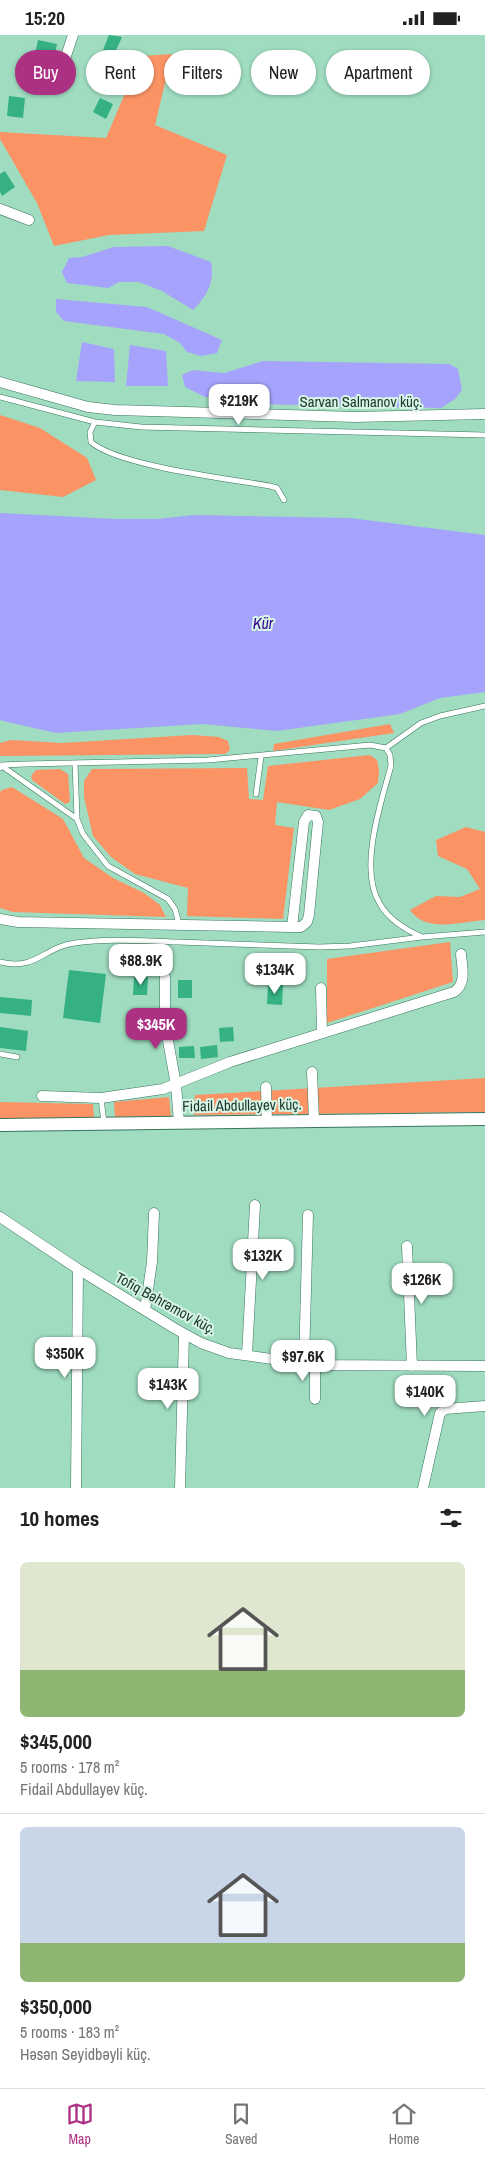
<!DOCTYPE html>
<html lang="en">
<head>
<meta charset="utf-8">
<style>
	:root { --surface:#fff; --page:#f2f2f2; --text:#222; --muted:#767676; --line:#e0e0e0; --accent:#ac3183 }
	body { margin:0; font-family:"Archivo Narrow",sans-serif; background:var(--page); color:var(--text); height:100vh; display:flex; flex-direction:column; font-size:19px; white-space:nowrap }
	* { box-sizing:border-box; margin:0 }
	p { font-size:16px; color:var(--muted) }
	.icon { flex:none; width:28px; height:28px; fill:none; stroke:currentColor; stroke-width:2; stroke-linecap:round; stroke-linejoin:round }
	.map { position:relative; height:1453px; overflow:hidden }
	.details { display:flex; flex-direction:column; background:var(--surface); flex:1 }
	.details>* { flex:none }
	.hud { position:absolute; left:15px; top:15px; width:455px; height:45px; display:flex; gap:10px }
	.price { position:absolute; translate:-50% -42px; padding:0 11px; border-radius:10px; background:#fff; color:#222; font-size:16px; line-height:32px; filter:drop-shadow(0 1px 2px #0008) }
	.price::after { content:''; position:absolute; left:50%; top:30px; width:15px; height:11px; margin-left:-8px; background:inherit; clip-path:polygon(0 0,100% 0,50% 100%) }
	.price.current { background:var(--accent); color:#fff }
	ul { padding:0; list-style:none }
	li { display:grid; align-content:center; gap:10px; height:265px; padding:0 20px }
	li+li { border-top:1px solid var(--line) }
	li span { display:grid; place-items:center; height:155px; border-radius:8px; color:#555 }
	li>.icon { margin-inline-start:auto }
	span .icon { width:90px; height:90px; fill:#fffc; stroke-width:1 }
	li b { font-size:21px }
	h2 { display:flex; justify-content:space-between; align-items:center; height:60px; padding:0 20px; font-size:21px }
	.pill { padding:0 18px; border-radius:22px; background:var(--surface); box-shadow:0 1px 4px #0004; font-size:18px; line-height:45px }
	.pill.current { background:var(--accent); color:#fff }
	.status { display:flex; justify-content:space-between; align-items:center; height:35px; padding:0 25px; background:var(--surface); direction:ltr }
	.status svg { height:14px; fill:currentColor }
	.tabs { display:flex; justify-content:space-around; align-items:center; height:70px; border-top:1px solid var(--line); background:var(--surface); font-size:14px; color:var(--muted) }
	.tabs a { display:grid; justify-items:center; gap:2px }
	.tabs .current { color:var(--accent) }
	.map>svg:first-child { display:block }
</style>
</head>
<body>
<div class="status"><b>15:20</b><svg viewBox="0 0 49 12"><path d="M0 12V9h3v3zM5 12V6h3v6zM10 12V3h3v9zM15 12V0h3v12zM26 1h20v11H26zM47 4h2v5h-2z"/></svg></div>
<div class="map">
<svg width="485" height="1453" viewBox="0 0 485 1453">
	<rect width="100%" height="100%" fill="#9fdcc0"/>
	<path fill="#fb9365" d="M 172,19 L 155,90 L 227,120 L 204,196 L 109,200 L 54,211 L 37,168 L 0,104 L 0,97 L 106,103 L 141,21 Z
		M 0,380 L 40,393 L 87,423 L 96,445 L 63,462 L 0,455 Z
		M 390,689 L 394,698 L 273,716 L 274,709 Z
		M 192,700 L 219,702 L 228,706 L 230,715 L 225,719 L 0,721 L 0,708 L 11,705 L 62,708 Z
		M 370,720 L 377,725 L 379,735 L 378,748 L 360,764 L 329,775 L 277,767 L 275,790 L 294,793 L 283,884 L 187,881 L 188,853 L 135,839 L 111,822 L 93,801 L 84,762 L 84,746 L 92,734 L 247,733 L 249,764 L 263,765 L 268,731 Z
		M 60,734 L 68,739 L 70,767 L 65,769 L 32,745 L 31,741 L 36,735 Z
		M 12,752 L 63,784 L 84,823 L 113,843 L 144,858 L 160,870 L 166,882 L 13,877 L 0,873 L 0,757 L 2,755 Z
		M 466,792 L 485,797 L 485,885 C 461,887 425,898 410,875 L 436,861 L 460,862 L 480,854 L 467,834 L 438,821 L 436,805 Z
		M 450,907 L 453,947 L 327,988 L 327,924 Z
		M 485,1043 L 485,1077 L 194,1080 L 195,1060 Z
		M 169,1062 L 171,1081 L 115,1082 L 114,1067 Z
		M 0,1067 L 93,1069 L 94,1083 L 0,1084 Z"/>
	<path fill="#a6a3fc" d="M 168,211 L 211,227 C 215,247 207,261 193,275 L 162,256 L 139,247 L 119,247 L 108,253 L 67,248 L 62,237 L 69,223 L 82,222 L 114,212 Z
		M 56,264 L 147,272 L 222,305 L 217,318 L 201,321 L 187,317 L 180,308 L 164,299 L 64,286 L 56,277 Z
		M 82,307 L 114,314 L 115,347 L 76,346 Z
		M 130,310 L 166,316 L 168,351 L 126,351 Z
		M 263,326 L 449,329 L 458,334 L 462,355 L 455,364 L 441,373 L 253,369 L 205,362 L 185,352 L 182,340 L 193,335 L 224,338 Z
		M 0,478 L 116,484 L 158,484 L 194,480 L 350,483 L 485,500 L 485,657 L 440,663 L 400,679 L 277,696 L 202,689 L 56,698 L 3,686 L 0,685 Z"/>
	<path fill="#35b184" d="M 109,0 L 122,2 L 114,20 L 103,15 Z
		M 38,5 L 57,9 L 54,23 L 35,19 Z
		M 9,61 L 25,63 L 23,83 L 7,81 Z
		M 100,63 L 113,69 L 106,84 L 93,77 Z
		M 5,136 L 15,152 L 2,161 L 0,157 L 0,139 Z
		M 69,935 L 106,939 L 100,988 L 63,983 Z
		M 134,942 L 148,942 L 147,960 L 133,960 Z
		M 178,945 L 192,945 L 192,963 L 178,963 Z
		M 268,949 L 283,950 L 282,970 L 267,969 Z
		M 0,962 L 32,965 L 31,981 L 0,978 Z
		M 141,980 L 153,981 L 153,991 L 141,991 Z
		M 0,992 L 28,996 L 26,1016 L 0,1013 Z
		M 233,992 L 234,1006 L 220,1007 L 219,993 Z
		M 217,1010 L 218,1022 L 201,1024 L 200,1012 Z
		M 194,1011 L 195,1023 L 179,1023 L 179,1012 Z"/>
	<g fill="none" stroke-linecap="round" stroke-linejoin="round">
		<defs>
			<path id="service" d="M 0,362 L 95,387 L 141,392 L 485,400
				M 95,387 L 90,397 L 91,407 C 118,431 230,444 270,451 L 277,453 L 284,465
				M 386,713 L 421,688 L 440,681 L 485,671
				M 75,728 L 77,784 L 83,799 L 108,831 L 168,864 L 175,874 L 179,889
				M 2,731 L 77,784
				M 0,733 L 1,730 L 26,729 L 208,725 L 370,710 L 386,713 L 390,720 L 391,731 C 381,767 358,835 380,869 C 389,885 406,895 422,902
				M 256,759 L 261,722
				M 0,927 C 37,936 43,912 75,908 C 109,903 143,906 178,907 C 225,909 272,910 319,912 L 350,911 L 422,902 L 485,897
				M 0,1019 L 17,1022
				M 101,1063 L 104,1088"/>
			<path id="minor" d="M 60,39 L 73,0
				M 0,174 L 29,185
				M 0,347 L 88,372 L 115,375 L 355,382 L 485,379
				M 0,884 L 18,887 L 292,892 L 301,892 L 307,887 L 309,880 L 318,787 L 316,781 L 308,780 L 304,787 L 292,892
				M 165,942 L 165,989 L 176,1050 L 179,1087
				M 321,953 L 322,998
				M 312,1037 L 314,1086
				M 266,1052 L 267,1086
				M 42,1061 L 101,1063 L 163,1054 L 230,1027 L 454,957 C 467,948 462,933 461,919
				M 0,1182 L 78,1234 L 174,1293 L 201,1308 L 229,1318 L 315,1330 L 485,1331
				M 407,1211 L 412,1331
				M 145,1275 L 152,1227 L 154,1178
				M 247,1320 L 255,1170
				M 304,1328 L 308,1180
				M 315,1330 L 315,1364
				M 76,1453 L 78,1234
				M 180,1453 L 184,1299
				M 423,1453 L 440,1378 L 445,1374 L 485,1371"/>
			<path id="tertiary" d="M 0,1090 L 485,1084"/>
		</defs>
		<use href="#service" stroke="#39745c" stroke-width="6"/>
		<use href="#minor" stroke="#39745c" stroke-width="11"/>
		<use href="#tertiary" stroke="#39745c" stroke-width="14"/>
		<use href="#service" stroke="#fff" stroke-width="5"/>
		<use href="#minor" stroke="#fff" stroke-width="10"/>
		<use href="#tertiary" stroke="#fff" stroke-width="12"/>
	</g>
	<g text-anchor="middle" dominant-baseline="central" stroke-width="4" stroke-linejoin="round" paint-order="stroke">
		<g font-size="15" fill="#1e372c" stroke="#d7f5e6">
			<text x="361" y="366">Sarvan Salmanov küç.</text>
			<text transform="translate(242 1070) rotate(-1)">Fidail Abdullayev küç.</text>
			<text transform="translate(166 1268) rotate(29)">Tofiq Bəhrəmov küç.</text>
		</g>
		<g font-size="16" font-style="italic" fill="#35048f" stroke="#d7f5e6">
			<text x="263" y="588">Kür</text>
		</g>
	</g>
</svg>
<b class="price" style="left:239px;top:391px">$219K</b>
<b class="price" style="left:141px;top:951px">$88.9K</b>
<b class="price" style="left:275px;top:960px">$134K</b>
<b class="price current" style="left:156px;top:1015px">$345K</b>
<b class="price" style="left:263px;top:1246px">$132K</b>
<b class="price" style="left:422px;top:1270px">$126K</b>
<b class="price" style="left:65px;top:1344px">$350K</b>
<b class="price" style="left:303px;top:1347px">$97.6K</b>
<b class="price" style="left:168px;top:1375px">$143K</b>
<b class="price" style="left:425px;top:1382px">$140K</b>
<div class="hud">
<a class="pill current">Buy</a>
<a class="pill">Rent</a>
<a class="pill">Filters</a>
<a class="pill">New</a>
<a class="pill">Apartment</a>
</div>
</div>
<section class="details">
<h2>10 homes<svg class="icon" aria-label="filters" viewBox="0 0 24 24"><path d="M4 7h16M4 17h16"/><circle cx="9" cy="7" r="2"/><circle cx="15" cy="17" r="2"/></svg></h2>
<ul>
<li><span style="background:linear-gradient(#dfe7d0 70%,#8fb573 0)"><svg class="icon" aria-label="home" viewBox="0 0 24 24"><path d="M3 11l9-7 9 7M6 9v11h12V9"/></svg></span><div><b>$345,000</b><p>5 rooms · 178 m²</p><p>Fidail Abdullayev küç.</p></div></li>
<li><span style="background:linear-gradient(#c9d6e8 75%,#8fb573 0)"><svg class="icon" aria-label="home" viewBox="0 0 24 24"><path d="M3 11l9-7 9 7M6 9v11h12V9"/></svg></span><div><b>$350,000</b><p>5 rooms · 183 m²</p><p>Həsən Seyidbəyli küç.</p></div></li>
</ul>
</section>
<nav class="tabs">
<a class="current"><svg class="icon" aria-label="map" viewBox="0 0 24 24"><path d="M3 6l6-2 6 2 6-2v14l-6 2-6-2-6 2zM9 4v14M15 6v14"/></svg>Map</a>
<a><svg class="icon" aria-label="saved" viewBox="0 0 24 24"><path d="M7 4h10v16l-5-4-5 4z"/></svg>Saved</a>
<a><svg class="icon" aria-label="home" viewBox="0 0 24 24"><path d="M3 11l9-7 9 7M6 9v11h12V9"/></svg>Home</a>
</nav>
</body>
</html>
